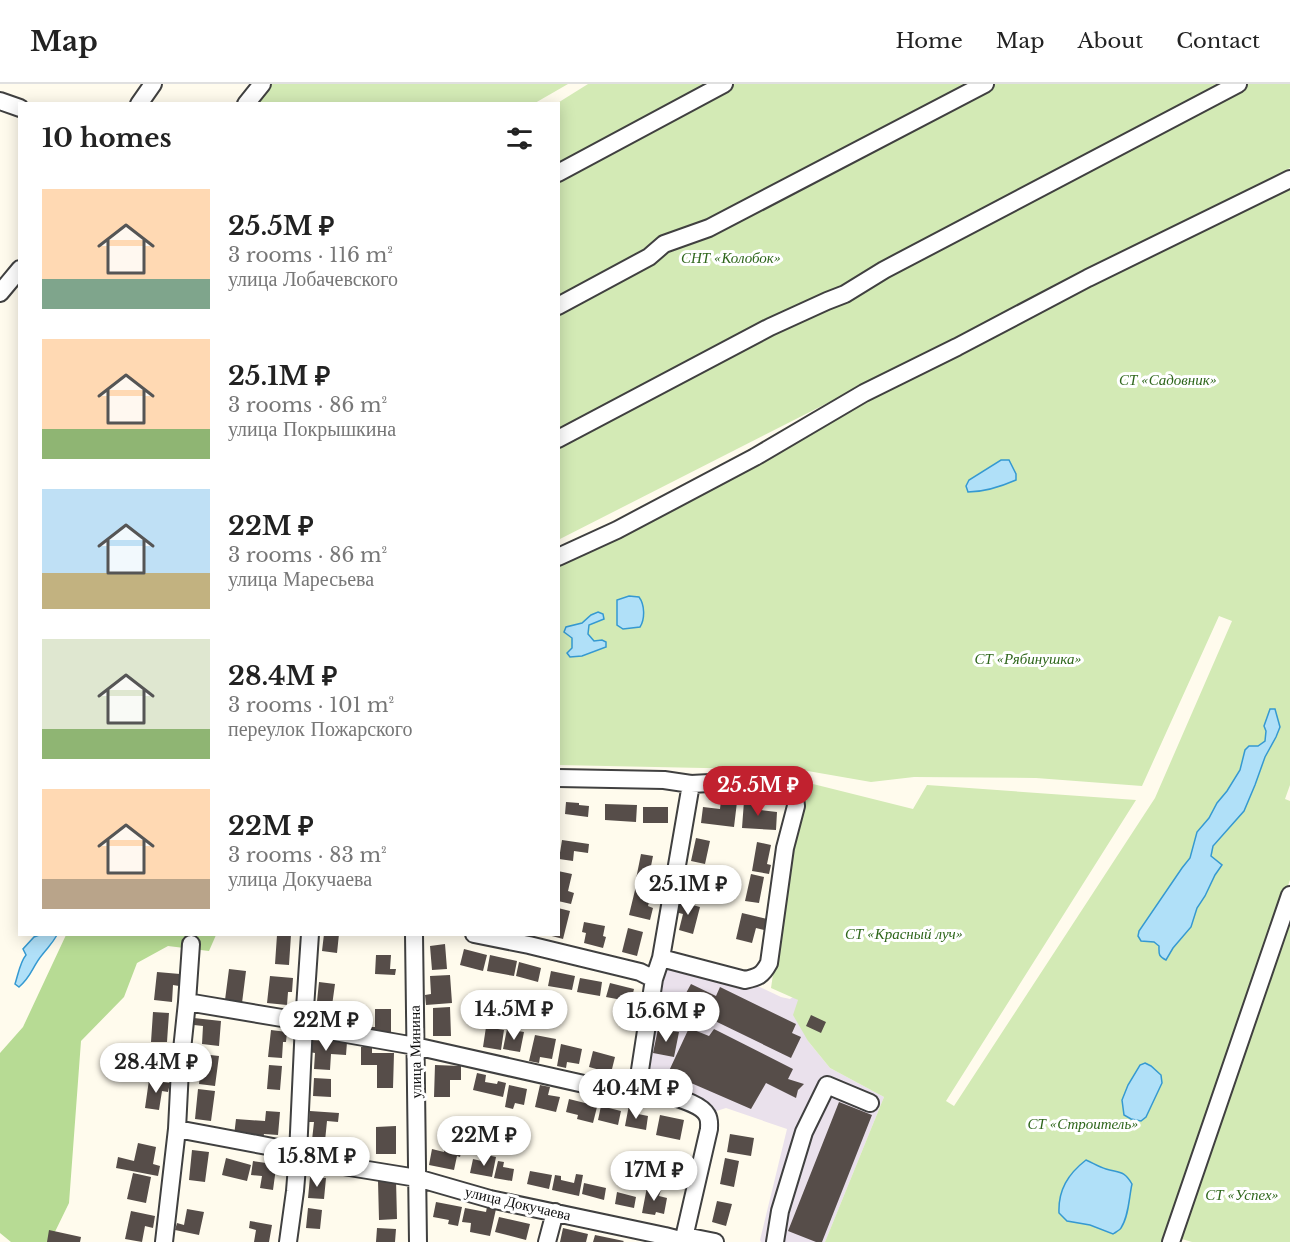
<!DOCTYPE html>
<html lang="en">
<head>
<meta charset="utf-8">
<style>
	:root { --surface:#fff; --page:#f6f6f6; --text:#222; --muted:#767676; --line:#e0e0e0; --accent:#c1212f }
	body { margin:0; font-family:"Libre Baskerville",serif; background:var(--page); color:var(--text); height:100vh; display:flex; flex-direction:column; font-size:22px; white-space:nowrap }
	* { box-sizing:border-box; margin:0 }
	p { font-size:20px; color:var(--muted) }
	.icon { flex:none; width:33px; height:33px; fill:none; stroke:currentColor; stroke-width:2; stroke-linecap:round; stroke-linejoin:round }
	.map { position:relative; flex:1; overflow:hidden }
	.details { position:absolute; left:18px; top:18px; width:542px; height:834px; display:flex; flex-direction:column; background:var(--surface); border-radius:0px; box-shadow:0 3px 15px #0003 }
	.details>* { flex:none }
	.price { position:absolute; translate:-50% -51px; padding:0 14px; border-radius:21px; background:#fff; color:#222; font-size:20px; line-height:39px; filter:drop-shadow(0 2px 3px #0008) }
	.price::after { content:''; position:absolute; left:50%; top:36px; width:18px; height:14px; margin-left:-9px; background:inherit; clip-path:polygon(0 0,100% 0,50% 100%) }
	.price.active { background:var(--accent); color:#fff }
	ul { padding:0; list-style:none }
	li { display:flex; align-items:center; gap:18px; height:150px; padding:0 24px }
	li span { display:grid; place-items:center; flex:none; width:168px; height:120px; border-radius:0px; color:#555 }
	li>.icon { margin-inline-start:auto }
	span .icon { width:72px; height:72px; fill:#fffc; stroke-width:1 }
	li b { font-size:26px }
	h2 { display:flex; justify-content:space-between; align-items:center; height:72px; padding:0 24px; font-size:26px }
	header { display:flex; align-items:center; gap:36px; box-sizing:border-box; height:84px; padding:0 30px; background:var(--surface); border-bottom:2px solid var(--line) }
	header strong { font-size:28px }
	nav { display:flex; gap:33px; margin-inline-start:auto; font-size:21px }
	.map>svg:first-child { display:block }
</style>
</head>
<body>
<header>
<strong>Map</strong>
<nav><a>Home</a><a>Map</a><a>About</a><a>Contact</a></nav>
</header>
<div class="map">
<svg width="1290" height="1158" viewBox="0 0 1290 1158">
	<rect width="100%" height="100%" fill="#fffbed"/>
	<path fill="#eae1ec" d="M 661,874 L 745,896 L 781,913 L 790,915 L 793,913 L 798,916 L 808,957 L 830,984 L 884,1013 L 825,1158 L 761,1158 L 760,1156 L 787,1045 L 726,1024 L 707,1030 L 653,1007 L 640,986 Z"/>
	<path fill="#d3eab5" d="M 270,0 L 568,0 L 535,19 L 254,20 Z
		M 588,0 L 1290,0 L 1290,84 L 558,456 L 558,20 L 556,20 Z
		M 1290,100 L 1290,701 L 1285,715 L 1290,717 L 1290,796 L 1166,1158 L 825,1158 L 884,1013 L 830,984 L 808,957 L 793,931 L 798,916 L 771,904 L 787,795 L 805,698 L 913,725 L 927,701 L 1136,716 L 946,1017 L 954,1022 L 1155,714 L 1232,537 L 1219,532 L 1142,702 L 1036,694 L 914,693 L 871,698 L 802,686 L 558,681 L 558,480 L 866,313 Z
		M 1290,823 L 1290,1158 L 1192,1158 L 1175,1153 Z"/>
	<path fill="#b7db94" d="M 66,851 L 216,851 L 209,867 L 168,862 L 137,879 L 124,913 L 81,957 L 69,1119 L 50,1158 L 11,1158 L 0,1149 L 0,969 L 23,943 Z"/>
	<path fill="#b0e0f8" stroke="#3599d1" stroke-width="1.5" d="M 1001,376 L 1009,376 L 1016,390 L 1016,396 C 1000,403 985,408 968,408 L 966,402 L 969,396 Z
		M 629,512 L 639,513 C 645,521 645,535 640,543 L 623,545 L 617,541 L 617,516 Z
		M 598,528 L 603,530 L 604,535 L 589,541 L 588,550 L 594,557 L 602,556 L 606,558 L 606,563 L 582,572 L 570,573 L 567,569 L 572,564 L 572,554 L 564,548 L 566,543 L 582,539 L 591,531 Z
		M 1270,625 L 1275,625 L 1280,643 L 1276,653 L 1265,673 L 1255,701 L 1244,727 L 1213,762 L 1211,772 L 1222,781 L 1215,791 L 1205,812 L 1197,824 L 1191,843 L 1173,864 L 1166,876 C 1158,872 1159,870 1159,862 L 1154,858 L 1141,857 L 1138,852 L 1139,847 L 1182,784 L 1190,774 L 1197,748 L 1209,734 L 1217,719 L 1227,707 L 1240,686 L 1245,666 L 1249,662 L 1258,662 L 1265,657 L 1266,647 L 1264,642 Z
		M 42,850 L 57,851 C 52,860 48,863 42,871 C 32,883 32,892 19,903 L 15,900 C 18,891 20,878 26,871 L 23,865 L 34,853 Z
		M 1145,979 L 1151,982 L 1161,991 L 1162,999 L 1146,1033 L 1141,1037 L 1131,1035 L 1124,1031 L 1122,1016 L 1128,1001 L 1140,981 Z
		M 1086,1076 C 1093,1079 1099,1083 1106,1085 C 1119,1089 1124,1086 1132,1100 C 1129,1113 1129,1132 1121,1144 C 1120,1146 1116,1148 1113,1150 L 1090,1141 L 1067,1137 L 1059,1129 C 1058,1106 1068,1090 1086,1076 Z"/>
	<path fill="#564d49" d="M 721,716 L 737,718 L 734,743 L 701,739 L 703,723 L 720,725 Z
		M 744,717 L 762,719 L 761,726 L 777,728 L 776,746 L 742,744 Z
		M 566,718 L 579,719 L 579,721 L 589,722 L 588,733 L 565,730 Z
		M 605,720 L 637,721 L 636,738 L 605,736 Z
		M 643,723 L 668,723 L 668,739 L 643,739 Z
		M 696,754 L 710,757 L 705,780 L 691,777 Z
		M 562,756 L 589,760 L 588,769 L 574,767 L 573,777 L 559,775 Z
		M 757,758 L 771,761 L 767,780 L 771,781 L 769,790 L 752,787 Z
		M 641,770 L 653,772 L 651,782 L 656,784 L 653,799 L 636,795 Z
		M 686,782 L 706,786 L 701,809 L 687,806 L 690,793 L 684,792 Z
		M 558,787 L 572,790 L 568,807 L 574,809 L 571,820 L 558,817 Z
		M 751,790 L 764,793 L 759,819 L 745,817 Z
		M 636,802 L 652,805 L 648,822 L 653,824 L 650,836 L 629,831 Z
		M 678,817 L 700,823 L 693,850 L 679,846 L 683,830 L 675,828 Z
		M 558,824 L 570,827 L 563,855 L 548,851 L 558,850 Z
		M 742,829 L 767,835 L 764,846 L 756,844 L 752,859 L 736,855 Z
		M 584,838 L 605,842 L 603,852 L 606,853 L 603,864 L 584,859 L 586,849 L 582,848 Z
		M 628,844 L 643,848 L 637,872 L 622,868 Z
		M 324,850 L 339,850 L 337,869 L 322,867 Z
		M 277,851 L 291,851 L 289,881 L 275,880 Z
		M 445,860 L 447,885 L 432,886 L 430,862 Z
		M 464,865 L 487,871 L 483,887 L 460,881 Z
		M 376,871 L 391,871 L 390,885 L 396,885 L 395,891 L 375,890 Z
		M 490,871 L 517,877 L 514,892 L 487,887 Z
		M 519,878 L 541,884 L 538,898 L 516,892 Z
		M 229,885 L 246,887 L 242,919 L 225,916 Z
		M 551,887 L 575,892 L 572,906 L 548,902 Z
		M 157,888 L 180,890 L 179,902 L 173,901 L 172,918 L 154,916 Z
		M 450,891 L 452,919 L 426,921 L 425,911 L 431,910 L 430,892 Z
		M 270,892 L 293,894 L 292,908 L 288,908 L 287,921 L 267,919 Z
		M 580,894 L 602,898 L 600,912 L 577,908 Z
		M 319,898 L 335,900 L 331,929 L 316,927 Z
		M 610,899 L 634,905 L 628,930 L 619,928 L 622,916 L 606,913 Z
		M 691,900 L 716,912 L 720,903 L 796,940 L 792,949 L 801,953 L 791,974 L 680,920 Z
		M 450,923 L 451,952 L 433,952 L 433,924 Z
		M 375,925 L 391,925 L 391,950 L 370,949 L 370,943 L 375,943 Z
		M 153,928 L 169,929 L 167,958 L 151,958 Z
		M 811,931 L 826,938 L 821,949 L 806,942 Z
		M 194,934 L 221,937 L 219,962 L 202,960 L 203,942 L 194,941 Z
		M 486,943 L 504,946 L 501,966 L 483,963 Z
		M 689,944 L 709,952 L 714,945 L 793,985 L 788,995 L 804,1000 L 798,1006 L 796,1014 L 766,999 L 751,1025 L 668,989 Z
		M 507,945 L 524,948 L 520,968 L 503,965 Z
		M 658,945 L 679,948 L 674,973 L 653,969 Z
		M 271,946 L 287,948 L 286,958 L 283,958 L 282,974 L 268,973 Z
		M 535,951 L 556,955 L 552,975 L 540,973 L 539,979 L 529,977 Z
		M 310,956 L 347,958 L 346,971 L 331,970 L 330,986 L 314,985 L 315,969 L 309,968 Z
		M 561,960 L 582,965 L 579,980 L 567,978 L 566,984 L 557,982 Z
		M 148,961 L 166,962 L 164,988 L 147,987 Z
		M 361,963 L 372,963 L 372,969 L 394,969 L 393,1004 L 377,1004 L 377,981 L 361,981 Z
		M 593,967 L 615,973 L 611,989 L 589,983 Z
		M 202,970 L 219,972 L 215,1002 L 199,1000 Z
		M 269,981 L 282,982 L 280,1006 L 267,1005 Z
		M 435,981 L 461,982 L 461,996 L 450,996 L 450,1013 L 434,1013 Z
		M 477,989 L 486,991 L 485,998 L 497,1000 L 498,997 L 506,999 L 503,1013 L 473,1006 Z
		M 314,994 L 331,995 L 331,1013 L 313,1012 Z
		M 149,996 L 170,999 L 168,1008 L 162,1007 L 159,1026 L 145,1024 Z
		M 509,1001 L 527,1005 L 524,1021 L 515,1019 L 513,1025 L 505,1023 Z
		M 540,1001 L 550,1003 L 548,1011 L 560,1013 L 556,1028 L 535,1023 Z
		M 198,1005 L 215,1007 L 211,1037 L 195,1035 Z
		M 591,1009 L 600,1011 L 593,1039 L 577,1035 L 578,1031 L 566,1028 L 569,1015 L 589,1020 Z
		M 839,1018 L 872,1031 L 822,1158 L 816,1158 L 788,1147 Z
		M 629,1021 L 634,1022 L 633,1029 L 648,1032 L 646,1046 L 625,1042 Z
		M 601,1022 L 621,1027 L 618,1041 L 598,1036 Z
		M 266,1027 L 280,1028 L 278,1051 L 264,1050 L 263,1054 L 234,1052 L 236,1035 L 265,1037 Z
		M 310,1027 L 339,1029 L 338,1038 L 327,1037 L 325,1057 L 312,1056 L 314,1038 L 309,1038 Z
		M 660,1031 L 684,1036 L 680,1056 L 656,1051 Z
		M 396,1042 L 396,1070 L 376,1070 L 376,1043 Z
		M 730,1050 L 754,1054 L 751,1072 L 727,1068 Z
		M 138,1059 L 156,1063 L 153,1080 L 160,1082 L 158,1092 L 116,1084 L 118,1073 L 134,1077 Z
		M 446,1061 L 462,1064 L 460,1073 L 457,1072 L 454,1086 L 429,1081 L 432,1065 L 444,1068 Z
		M 192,1066 L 209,1068 L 205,1098 L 189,1096 Z
		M 487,1071 L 496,1073 L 492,1093 L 470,1089 L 473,1075 L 486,1078 Z
		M 226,1074 L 251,1081 L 247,1097 L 222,1091 Z
		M 725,1074 L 739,1077 L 734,1103 L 720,1100 Z
		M 253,1077 L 273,1080 L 272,1084 L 276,1084 L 273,1106 L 260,1104 L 262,1092 L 251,1091 Z
		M 498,1077 L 504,1078 L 503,1083 L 514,1085 L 512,1097 L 494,1094 Z
		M 530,1087 L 552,1091 L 549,1105 L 527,1100 Z
		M 133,1089 L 151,1093 L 146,1119 L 127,1115 Z
		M 576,1090 L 583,1091 L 579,1112 L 552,1106 L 555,1091 L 561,1092 L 561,1096 L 574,1099 Z
		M 310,1093 L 326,1094 L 324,1115 L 308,1114 Z
		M 396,1096 L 397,1135 L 379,1136 L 378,1097 Z
		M 584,1099 L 606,1104 L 604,1116 L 582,1110 Z
		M 647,1103 L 661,1106 L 659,1112 L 667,1114 L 664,1130 L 656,1128 L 655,1131 L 642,1129 Z
		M 617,1108 L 636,1113 L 634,1124 L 615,1120 Z
		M 717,1117 L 732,1120 L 726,1142 L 712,1138 Z
		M 436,1118 L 462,1123 L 458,1142 L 448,1140 L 449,1136 L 433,1133 Z
		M 487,1123 L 496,1125 L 490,1152 L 470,1148 L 471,1139 L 462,1138 L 465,1124 L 486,1128 Z
		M 308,1124 L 322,1126 L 320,1145 L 306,1144 Z
		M 187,1125 L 204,1128 L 199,1151 L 175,1146 L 177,1139 L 184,1141 Z
		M 131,1127 L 155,1132 L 153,1144 L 145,1142 L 142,1158 L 125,1155 Z
		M 499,1133 L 530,1140 L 526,1156 L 495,1148 Z
		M 250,1137 L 272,1141 L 269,1158 L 254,1158 L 256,1146 L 249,1144 Z
		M 377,1144 L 396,1145 L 395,1158 L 376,1158 Z
		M 563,1144 L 588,1150 L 586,1158 L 560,1158 Z
		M 49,1146 L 81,1153 L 80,1158 L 47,1158 Z
		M 595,1151 L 624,1157 L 623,1158 L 593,1158 Z"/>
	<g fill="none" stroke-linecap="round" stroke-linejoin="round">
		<defs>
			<path id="minor" d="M 0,17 L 20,24
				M 139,20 L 153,0
				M 246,20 L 262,0
				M 558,89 L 724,0
				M 0,209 L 20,185
				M 558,222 L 649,173 L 664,160 L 709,144 L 985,0
				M 558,355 L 770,243 L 827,217 L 845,210 L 884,186 L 1238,0
				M 558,473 L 617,446 L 755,373 L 864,309 L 957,263 L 1088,194 L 1290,95
				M 558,694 L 664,696 L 691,700 L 710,699 L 770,702 L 783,704 L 790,708 L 795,714 L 796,722 L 785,764 L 769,879 C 762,892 758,893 745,896 L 661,874
				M 414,850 L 418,1158
				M 474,850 L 529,861 L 640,888 L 654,895
				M 187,918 L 294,936 L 318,945 L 415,962 L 615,1007 L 622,1008 L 644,1002 C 660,1011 699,1016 707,1031 C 710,1036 709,1040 709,1045 L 683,1158
				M 644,1002 L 640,992 L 640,986 L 654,895 L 661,874 L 691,700
				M 177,1045 L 278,1064 L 343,1082 L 417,1094 L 490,1115 L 665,1152 L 684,1157
				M 685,1152 L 715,1158
				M 164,1158 L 177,1045 L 180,985 L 187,918 L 191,860
				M 288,1158 L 295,1107 L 298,1070 L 304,939 L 310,850
				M 547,1158 L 555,1128
				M 775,1158 L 780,1127 L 804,1048 L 827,1001 L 870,1019
				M 1171,1158 L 1290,811"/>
		</defs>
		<use href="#minor" stroke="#404040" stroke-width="20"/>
		<use href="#minor" stroke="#fff" stroke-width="16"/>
	</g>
	<g text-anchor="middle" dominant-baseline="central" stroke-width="6" stroke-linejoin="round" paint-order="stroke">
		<g font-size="15" font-style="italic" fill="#2e661b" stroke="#fff">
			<text x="731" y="173">СНТ «Колобок»</text>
			<text x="1168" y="295">СТ «Садовник»</text>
			<text x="1028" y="574">СТ «Рябинушка»</text>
			<text x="904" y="849">СТ «Красный луч»</text>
			<text x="1083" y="1039">СТ «Строитель»</text>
			<text x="1242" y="1110">СТ «Успех»</text>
		</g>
		<g font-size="15" fill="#0d0d0d" stroke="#fff">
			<text transform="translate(415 968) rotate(-91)">улица Минина</text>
			<text transform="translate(518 1119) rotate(13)">улица Докучаева</text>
		</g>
	</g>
</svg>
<b class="price active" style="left:758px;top:733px">25.5M ₽</b>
<b class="price" style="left:688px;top:832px">25.1M ₽</b>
<b class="price" style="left:514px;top:957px">14.5M ₽</b>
<b class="price" style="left:666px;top:959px">15.6M ₽</b>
<b class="price" style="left:326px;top:968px">22M ₽</b>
<b class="price" style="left:156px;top:1010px">28.4M ₽</b>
<b class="price" style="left:636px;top:1036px">40.4M ₽</b>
<b class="price" style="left:484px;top:1083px">22M ₽</b>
<b class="price" style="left:317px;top:1104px">15.8M ₽</b>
<b class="price" style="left:654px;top:1118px">17M ₽</b>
<section class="details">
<h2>10 homes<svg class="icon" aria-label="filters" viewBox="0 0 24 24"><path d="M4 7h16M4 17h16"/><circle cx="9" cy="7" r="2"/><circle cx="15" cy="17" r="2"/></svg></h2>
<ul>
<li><span style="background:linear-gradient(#ffd9b3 75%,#7fa58c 0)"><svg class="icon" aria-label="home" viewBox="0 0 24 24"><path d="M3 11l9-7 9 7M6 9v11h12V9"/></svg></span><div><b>25.5M ₽</b><p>3 rooms · 116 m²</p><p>улица Лобачевского</p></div></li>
<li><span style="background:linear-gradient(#ffd9b3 75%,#8fb573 0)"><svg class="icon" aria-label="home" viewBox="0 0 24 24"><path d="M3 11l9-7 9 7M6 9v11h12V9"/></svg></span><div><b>25.1M ₽</b><p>3 rooms · 86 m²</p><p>улица Покрышкина</p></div></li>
<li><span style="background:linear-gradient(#bfe0f5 70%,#c2b280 0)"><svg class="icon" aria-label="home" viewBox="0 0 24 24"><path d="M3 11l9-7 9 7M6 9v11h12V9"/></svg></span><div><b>22M ₽</b><p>3 rooms · 86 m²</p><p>улица Маресьева</p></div></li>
<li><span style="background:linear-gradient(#dfe7d0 75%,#8fb573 0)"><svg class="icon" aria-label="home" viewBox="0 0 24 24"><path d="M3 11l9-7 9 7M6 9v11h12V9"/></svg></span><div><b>28.4M ₽</b><p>3 rooms · 101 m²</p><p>переулок Пожарского</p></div></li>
<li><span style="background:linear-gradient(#ffd9b3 75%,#b9a48a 0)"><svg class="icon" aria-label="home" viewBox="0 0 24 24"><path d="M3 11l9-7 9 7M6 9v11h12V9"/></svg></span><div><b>22M ₽</b><p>3 rooms · 83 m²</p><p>улица Докучаева</p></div></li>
</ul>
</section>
</div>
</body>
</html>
